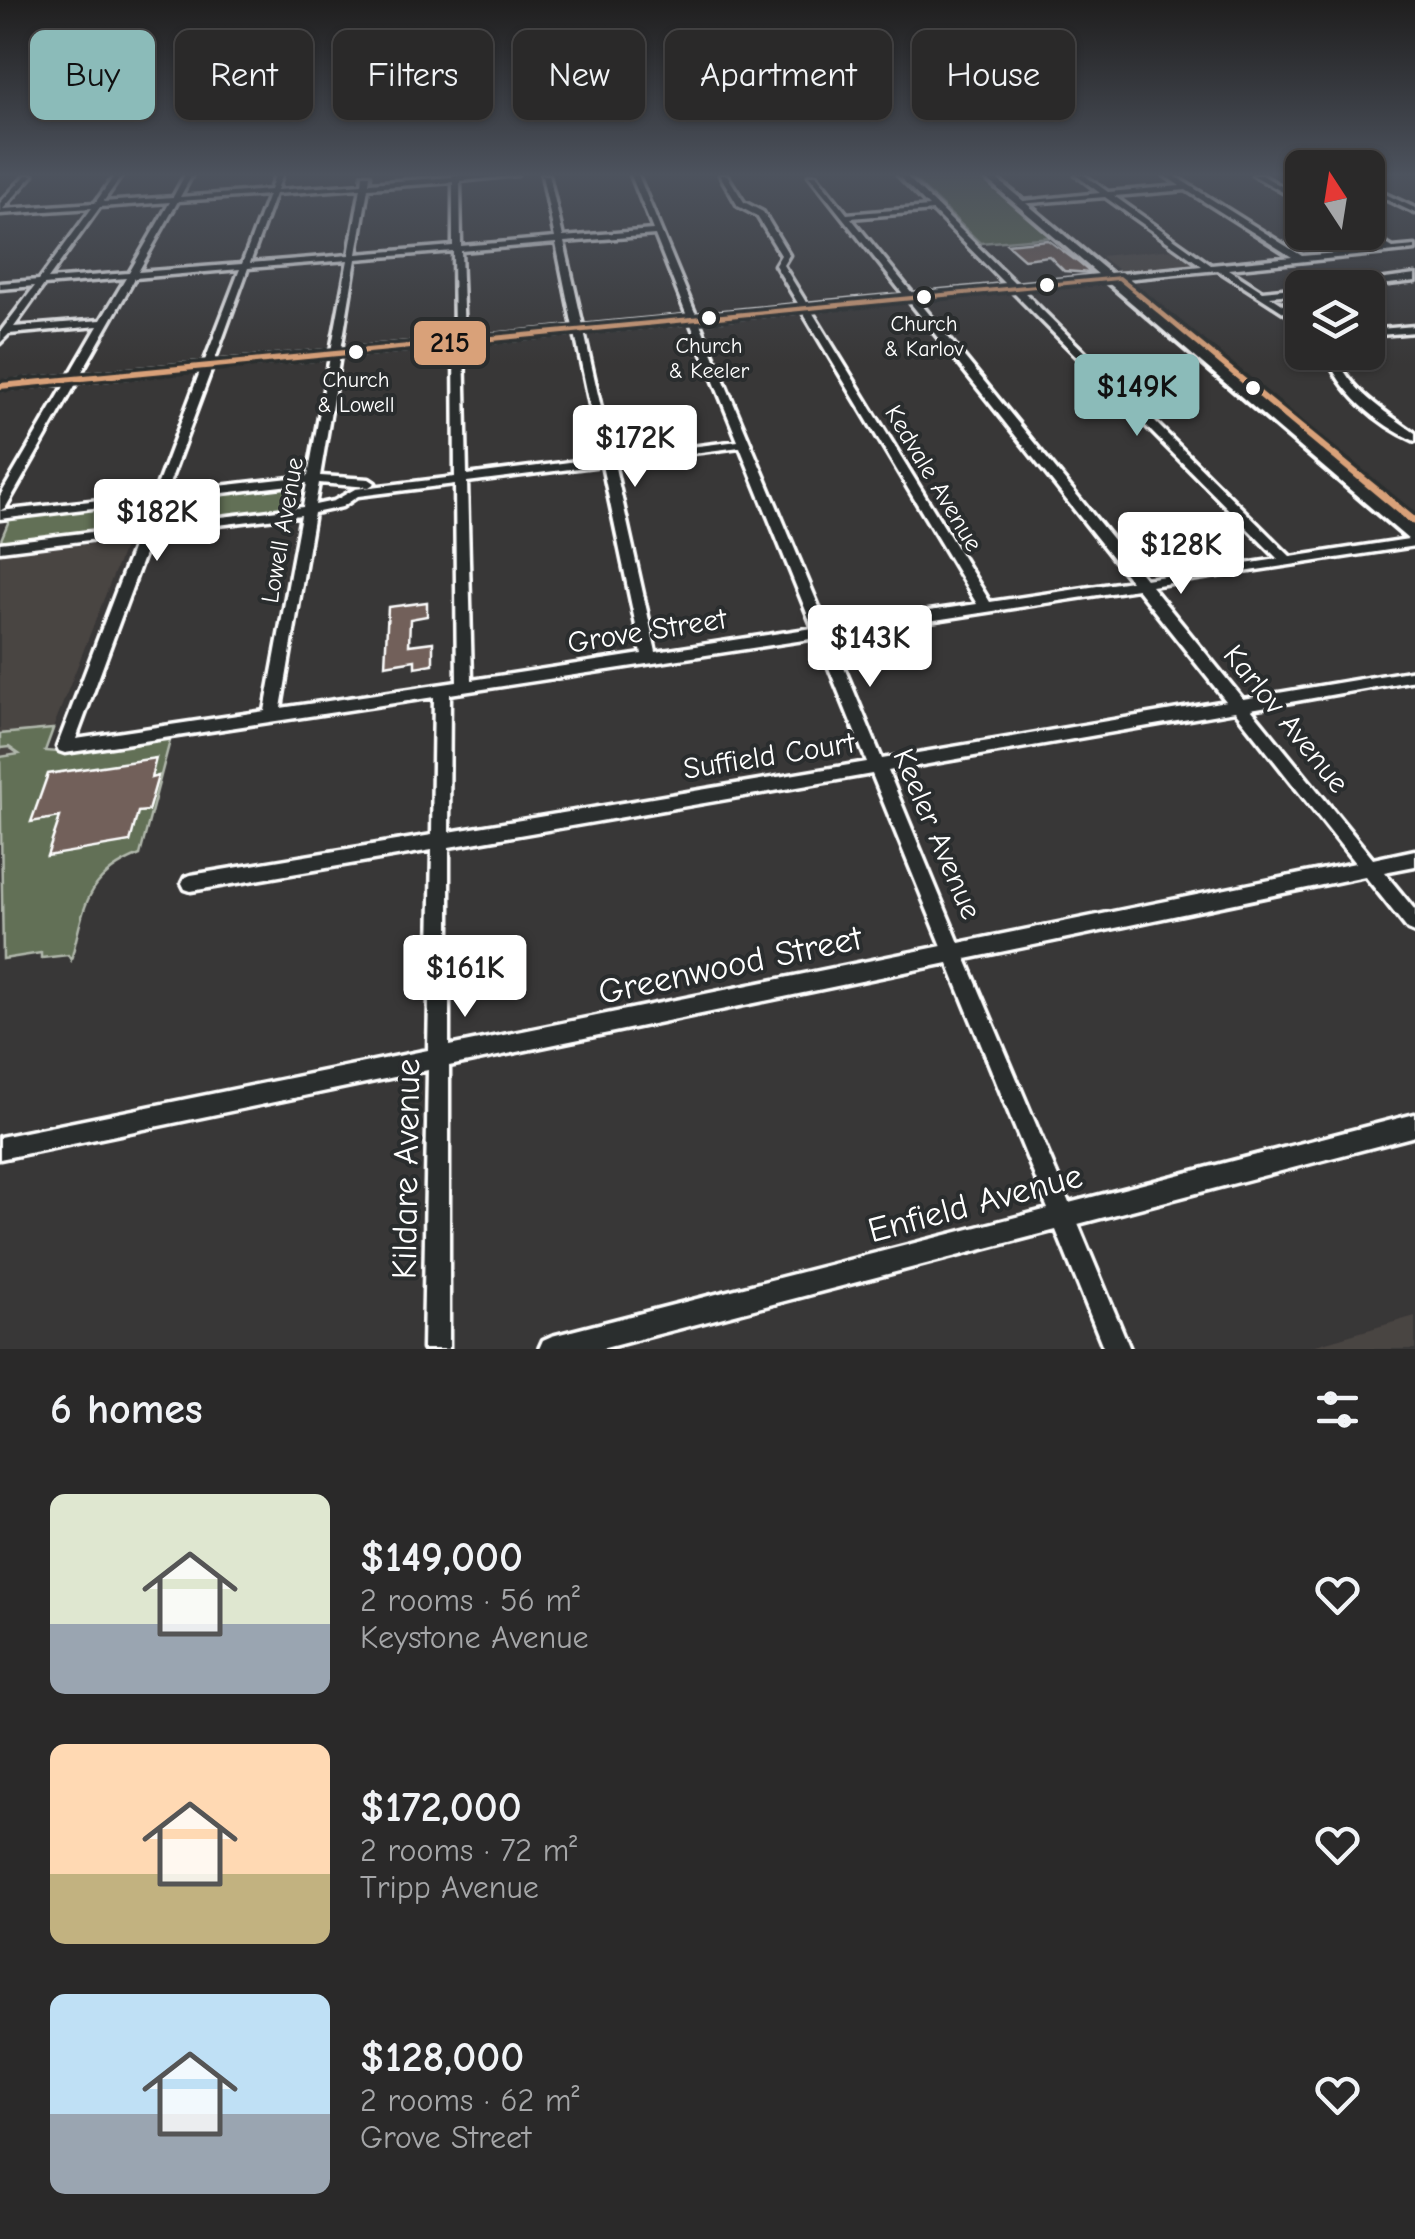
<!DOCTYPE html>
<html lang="en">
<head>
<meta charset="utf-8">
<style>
	:root { --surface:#2a2929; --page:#363535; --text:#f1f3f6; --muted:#a5a6a8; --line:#464546; --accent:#8bbbb9 }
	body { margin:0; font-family:"Comic Neue",sans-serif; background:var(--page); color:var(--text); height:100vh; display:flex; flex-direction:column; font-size:38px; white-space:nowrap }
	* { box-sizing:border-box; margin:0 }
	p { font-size:32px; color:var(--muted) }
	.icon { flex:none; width:55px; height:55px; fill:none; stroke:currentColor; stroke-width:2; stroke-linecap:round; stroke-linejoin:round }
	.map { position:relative; height:1349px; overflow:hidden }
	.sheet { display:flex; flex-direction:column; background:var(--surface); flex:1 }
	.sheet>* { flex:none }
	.guide { position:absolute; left:30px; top:30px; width:1355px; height:90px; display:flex; gap:20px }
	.needle { width:65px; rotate:348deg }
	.tools { position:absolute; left:1285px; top:150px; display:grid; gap:20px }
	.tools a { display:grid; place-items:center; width:100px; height:100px; border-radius:15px; background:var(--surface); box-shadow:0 2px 8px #0004,0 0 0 2px var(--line); font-size:50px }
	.price { position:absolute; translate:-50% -85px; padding:0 22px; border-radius:10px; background:#fff; color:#222; font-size:32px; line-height:65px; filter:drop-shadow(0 2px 5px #0008) }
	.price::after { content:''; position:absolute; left:50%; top:60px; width:30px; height:22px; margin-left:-15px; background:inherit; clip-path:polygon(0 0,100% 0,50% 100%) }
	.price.selected { background:var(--accent); color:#111 }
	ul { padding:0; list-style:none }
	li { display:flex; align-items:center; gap:30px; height:250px; padding:0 50px }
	li span { display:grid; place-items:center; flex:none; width:280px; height:200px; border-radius:15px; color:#555 }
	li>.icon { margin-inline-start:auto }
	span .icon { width:120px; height:120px; fill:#fffc; stroke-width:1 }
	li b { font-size:42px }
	h2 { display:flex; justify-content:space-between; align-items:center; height:120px; padding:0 50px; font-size:42px }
	.tag { padding:0 35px; border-radius:15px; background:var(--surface); box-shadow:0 2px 8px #0004,0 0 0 2px var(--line); font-size:35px; line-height:90px }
	.tag.selected { background:var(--accent); color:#111 }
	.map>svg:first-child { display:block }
</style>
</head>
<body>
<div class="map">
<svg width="1415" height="1349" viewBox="0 0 1415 1349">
	<rect width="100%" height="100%" fill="#383737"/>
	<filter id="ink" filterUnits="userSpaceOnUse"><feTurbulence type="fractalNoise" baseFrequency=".01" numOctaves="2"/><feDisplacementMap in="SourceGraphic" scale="20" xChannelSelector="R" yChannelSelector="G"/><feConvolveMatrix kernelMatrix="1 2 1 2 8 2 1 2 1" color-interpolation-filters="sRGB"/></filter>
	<g filter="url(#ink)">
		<path fill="#494442" d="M 1173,249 L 1196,265 L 1121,272 L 1100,256 Z
			M 127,540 L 44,751 L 0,757 L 0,554 Z
			M 1415,1316 L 1415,1349 L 1302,1349 Z"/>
		<path fill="#626f57" stroke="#b0b7ab" stroke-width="2.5" d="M 980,175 L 1052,237 L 980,243 L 911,176 Z
			M 298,486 L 294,507 L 165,523 L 172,500 Z
			M 140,503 L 132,526 L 0,542 L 10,518 Z
			M 53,729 L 45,751 L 70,753 L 171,737 L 140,855 C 84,877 85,907 71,960 L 68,955 L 41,958 L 41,953 L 3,959 L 0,757 L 19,754 L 9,747 L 0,748 L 0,734 Z"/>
		<path fill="#72615a" stroke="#fff" stroke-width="2.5" d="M 1048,240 L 1079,263 L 1091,273 L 1064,271 L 1049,256 L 1024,259 L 1007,244 Z
			M 427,602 L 427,616 L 410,619 L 409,645 L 433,642 L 433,664 L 415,667 L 415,660 L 385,665 L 388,607 Z
			M 156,758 L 151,778 L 158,776 L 148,811 L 138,812 L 130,842 L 47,856 L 60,817 L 31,822 L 48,774 Z"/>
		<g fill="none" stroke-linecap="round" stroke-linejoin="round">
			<defs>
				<path id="minor" d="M 26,175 L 33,175 L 3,209 L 95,203 L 115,175 L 122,175 L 103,202 L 173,197 L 185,175 L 192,175 L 180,197 L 270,190 L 275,175 L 282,175 L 277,190 L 362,184 L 363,175 L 370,175 L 369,183 L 452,177 L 452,175 L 517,175 L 460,181 L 461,246 L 555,238 L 542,175 L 549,175 L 563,237 L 653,230 L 631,175 L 638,175 L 696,315 L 799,305 L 775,265 L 781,255 L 757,216 L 738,206 L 720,175 L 727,175 L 744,202 L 763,212 L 789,255 L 783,265 L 807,304 L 904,295 L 809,175 L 816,175 L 847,214 L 929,207 L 898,175 L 905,175 L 1016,284 L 1202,266 L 1105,197 L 1018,204 L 1014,202 L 1100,193 L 1076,175 L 1084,175 L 1108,192 L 1180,186 L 1164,175 L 1173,175 L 1302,256 L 1383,249 L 1355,232 L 1366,232 L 1393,248 L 1415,246 L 1415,250 L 1228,269 L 1262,291 L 1302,287 L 1303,288 L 1302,293 L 1270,296 L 1302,317 L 1302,324 L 1218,270 L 1021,289 L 1291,557 L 1415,538 L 1415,546 L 1151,586 L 1243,699 L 1415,670 L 1415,680 L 1251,709 L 1373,859 L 1415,850 L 1415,866 L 1384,872 L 1415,910 L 1415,933 L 1408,930 L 1365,876 L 966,959 L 1069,1203 L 1415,1114 L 1415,1136 L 1078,1224 L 1130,1349 L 1104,1349 L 1056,1230 L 601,1349 L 539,1349 L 543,1340 L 552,1336 L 1048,1209 L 948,963 L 449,1066 L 449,1349 L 423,1349 L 428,1070 L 0,1159 L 0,1137 L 428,1050 L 432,850 L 191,891 L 185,889 L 182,883 L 185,877 L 191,875 L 432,835 L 434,697 L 65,753 L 59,751 L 57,747 L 138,534 L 0,551 L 0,543 L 141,526 L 151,501 L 0,519 L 0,511 L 154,494 L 201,369 L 77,382 L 6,507 L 0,511 L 0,496 L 66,383 L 0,389 L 0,383 L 69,376 L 98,326 L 9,334 L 0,343 L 1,331 L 35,286 L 0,289 L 0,283 L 39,280 L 92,208 L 0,214 L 0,203 ZM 453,182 L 453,246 L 357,254 L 368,188 ZM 361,188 L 349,255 L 250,263 L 275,194 ZM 1186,190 L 1292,257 L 1211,265 L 1114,196 ZM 268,195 L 242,264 L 138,272 L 178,201 ZM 170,202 L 129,273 L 48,279 L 100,207 ZM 933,211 L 1006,285 L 913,294 L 851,218 ZM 655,235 L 687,316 L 583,326 L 564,242 ZM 556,243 L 573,327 L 464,338 L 461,251 ZM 453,251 L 454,339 L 341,350 L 356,259 ZM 348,260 L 331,351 L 214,362 L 248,268 ZM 240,269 L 204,363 L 80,375 L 135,278 ZM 126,278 L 101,320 L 14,327 L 44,285 ZM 1011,290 L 1278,559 L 1145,579 L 917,299 ZM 908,300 L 1131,581 L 990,602 L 811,310 ZM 802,311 L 977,604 L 827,626 L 699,321 ZM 690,322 L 738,441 L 612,457 L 584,332 ZM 575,333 L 601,458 L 467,475 L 464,344 ZM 454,345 L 455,477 L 355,489 L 334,501 L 315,505 L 319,483 L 369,487 L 375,483 L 369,479 L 320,476 L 340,356 ZM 330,357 L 308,476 L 166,492 L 212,368 ZM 740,447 L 813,628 L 656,652 L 614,463 ZM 602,465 L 642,654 L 472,680 L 467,482 ZM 307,483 L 303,507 L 155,525 L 164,500 ZM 455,484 L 457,682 L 281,708 L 314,513 L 342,507 L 358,496 ZM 301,515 L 265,711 L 76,739 L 152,533 ZM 1137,589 L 1226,701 L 882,759 L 831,636 ZM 817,638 L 867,762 L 449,832 L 450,694 ZM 1235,711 L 1355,863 L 959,943 L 888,771 ZM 872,774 L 942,946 L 449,1046 L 449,847 Z
					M 1253,175 L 1262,175 L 1302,198 L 1302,203 Z
					M 1368,186 L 1415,208 L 1415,213 L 1368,191 Z
					M 1415,275 L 1415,281 L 1353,288 L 1320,288 Z
					M 1415,326 L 1415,332 L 1368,336 L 1368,330 Z
					M 1325,352 L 1335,352 C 1349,391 1383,410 1415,433 L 1415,441 C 1378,425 1339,392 1325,352 Z"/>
				<path id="major" d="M 982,175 L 992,175 L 1415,527 L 1415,541 L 1409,540 Z"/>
			</defs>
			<use href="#minor" stroke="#fff" stroke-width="7"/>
			<use href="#major" stroke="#fff" stroke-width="8"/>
			<use href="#minor" fill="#2a2d2e" fill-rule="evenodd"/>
			<use href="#major" fill="#2a2d2e" fill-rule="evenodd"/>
			<defs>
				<path id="bus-1" d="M 1120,276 L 1415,517 L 1415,525 L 1411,524 L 1118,280 L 0,389 L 0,383 Z"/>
			</defs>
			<use href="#bus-1" stroke="#2a2d2e" stroke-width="8"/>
			<use href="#bus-1" fill="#d9a179" fill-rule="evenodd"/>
		</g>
	</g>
	<linearGradient id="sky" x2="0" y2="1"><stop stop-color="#1f1e1e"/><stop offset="0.48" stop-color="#4d535e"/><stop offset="1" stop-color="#4d535e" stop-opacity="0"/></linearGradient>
	<rect width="1415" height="364" fill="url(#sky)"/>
	<g fill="#fff" stroke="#2a2d2e" stroke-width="4">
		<circle cx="1047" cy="285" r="9"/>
		<circle cx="924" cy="297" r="9"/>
		<circle cx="709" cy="318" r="9"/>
		<circle cx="356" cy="352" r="9"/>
		<circle cx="1253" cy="388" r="9"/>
	</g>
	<g text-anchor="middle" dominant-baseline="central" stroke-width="8" stroke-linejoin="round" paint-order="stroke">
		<g font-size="22" fill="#fff" stroke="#2a2d2e">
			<text x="924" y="324">Church<tspan x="924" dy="25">&amp; Karlov</tspan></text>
			<text x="709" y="346">Church<tspan x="709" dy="25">&amp; Keeler</tspan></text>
			<text x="356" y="380">Church<tspan x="356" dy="25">&amp; Lowell</tspan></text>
		</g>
		<g font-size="25" fill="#fff" stroke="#2a2d2e">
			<text transform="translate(934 478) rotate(59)">Kedvale Avenue</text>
			<text transform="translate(282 530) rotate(-80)">Lowell Avenue</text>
		</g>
		<g font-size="30" fill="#fff" stroke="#2a2d2e">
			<text transform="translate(647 631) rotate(-9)">Grove Street</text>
			<text transform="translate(1286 719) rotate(51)">Karlov Avenue</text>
			<text transform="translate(769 756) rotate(-9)">Suffield Court</text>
			<text transform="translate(937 834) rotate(67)">Keeler Avenue</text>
		</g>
		<g font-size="35" fill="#fff" stroke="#2a2d2e">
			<text transform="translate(730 965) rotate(-12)">Greenwood Street</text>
			<text transform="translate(406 1169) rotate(-89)">Kildare Avenue</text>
			<text transform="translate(975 1203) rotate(-15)">Enfield Avenue</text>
		</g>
	</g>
	<rect stroke="#2a2d2e" stroke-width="4" x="412" y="319" width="76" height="48" rx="10" fill="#d9a179"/>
	<g font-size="28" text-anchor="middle" font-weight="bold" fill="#111">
		<text x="450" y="352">215</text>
	</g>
</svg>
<div class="tools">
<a><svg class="needle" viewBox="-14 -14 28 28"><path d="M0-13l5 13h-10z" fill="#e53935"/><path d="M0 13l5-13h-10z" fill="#a5a6a8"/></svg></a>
<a><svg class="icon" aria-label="layers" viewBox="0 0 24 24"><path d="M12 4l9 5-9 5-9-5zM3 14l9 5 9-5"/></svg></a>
</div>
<b class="price selected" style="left:1137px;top:439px">$149K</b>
<b class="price" style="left:635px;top:490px">$172K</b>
<b class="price" style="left:157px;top:564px">$182K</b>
<b class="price" style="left:1181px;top:597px">$128K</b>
<b class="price" style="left:870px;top:690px">$143K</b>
<b class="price" style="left:465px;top:1020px">$161K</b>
<div class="guide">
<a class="tag selected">Buy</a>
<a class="tag">Rent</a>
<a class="tag">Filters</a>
<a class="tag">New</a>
<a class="tag">Apartment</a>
<a class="tag">House</a>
</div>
</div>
<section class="sheet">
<h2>6 homes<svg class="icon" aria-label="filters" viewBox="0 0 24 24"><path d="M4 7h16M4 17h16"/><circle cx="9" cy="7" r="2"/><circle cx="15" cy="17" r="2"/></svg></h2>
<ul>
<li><span style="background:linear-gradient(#dfe7d0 65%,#9aa5b1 0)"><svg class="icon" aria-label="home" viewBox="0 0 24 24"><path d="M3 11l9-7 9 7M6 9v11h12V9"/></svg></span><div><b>$149,000</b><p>2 rooms · 56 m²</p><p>Keystone Avenue</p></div><svg class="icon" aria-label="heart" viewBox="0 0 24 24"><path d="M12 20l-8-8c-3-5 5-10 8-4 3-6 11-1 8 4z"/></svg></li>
<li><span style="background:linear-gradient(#ffd9b3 65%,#c2b280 0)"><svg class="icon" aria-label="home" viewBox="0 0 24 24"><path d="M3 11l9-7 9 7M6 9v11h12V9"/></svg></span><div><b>$172,000</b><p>2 rooms · 72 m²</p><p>Tripp Avenue</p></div><svg class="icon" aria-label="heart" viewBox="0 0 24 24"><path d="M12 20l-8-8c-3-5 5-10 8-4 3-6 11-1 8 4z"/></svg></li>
<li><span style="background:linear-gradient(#bfe0f5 60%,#9aa5b1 0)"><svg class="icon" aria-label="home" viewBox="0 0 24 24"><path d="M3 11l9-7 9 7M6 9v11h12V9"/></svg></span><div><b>$128,000</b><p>2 rooms · 62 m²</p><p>Grove Street</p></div><svg class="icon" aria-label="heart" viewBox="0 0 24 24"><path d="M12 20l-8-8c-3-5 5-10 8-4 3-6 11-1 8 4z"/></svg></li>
</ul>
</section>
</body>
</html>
